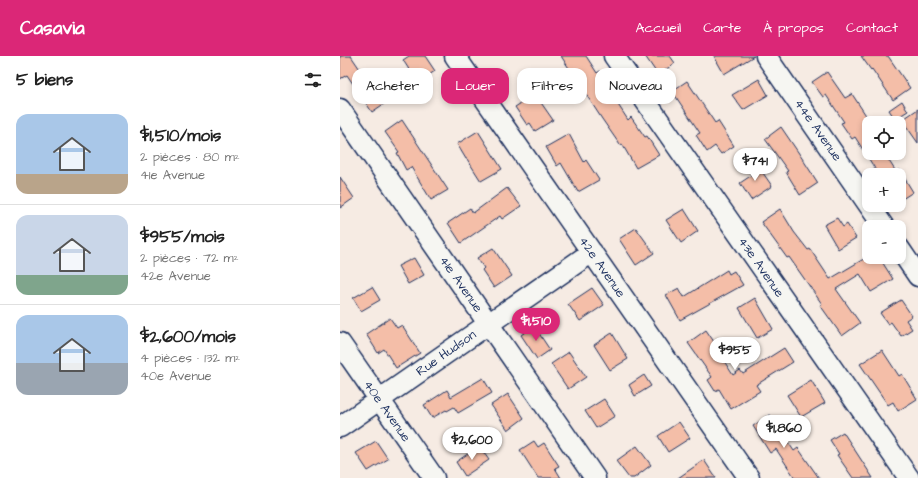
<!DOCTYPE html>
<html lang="fr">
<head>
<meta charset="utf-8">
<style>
	:root { --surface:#fff; --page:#f2f2f2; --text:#222; --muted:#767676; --line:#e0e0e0; --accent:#db2777 }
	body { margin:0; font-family:"Architects Daughter",sans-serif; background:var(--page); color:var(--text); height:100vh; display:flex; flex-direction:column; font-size:15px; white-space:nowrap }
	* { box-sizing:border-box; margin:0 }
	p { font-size:13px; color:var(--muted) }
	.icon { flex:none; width:22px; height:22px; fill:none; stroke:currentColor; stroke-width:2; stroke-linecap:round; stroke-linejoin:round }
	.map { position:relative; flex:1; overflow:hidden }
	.side { display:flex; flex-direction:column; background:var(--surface); width:340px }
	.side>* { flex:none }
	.top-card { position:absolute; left:12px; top:12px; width:380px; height:36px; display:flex; gap:8px }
	.tools { position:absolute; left:522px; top:60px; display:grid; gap:8px }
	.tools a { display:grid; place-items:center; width:44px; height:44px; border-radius:8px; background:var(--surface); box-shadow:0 2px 6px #0003; font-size:20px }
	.price { position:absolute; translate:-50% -34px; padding:0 9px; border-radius:14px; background:#fff; color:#222; font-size:13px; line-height:26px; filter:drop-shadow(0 1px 2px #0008) }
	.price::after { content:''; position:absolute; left:50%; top:24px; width:12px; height:9px; margin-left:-6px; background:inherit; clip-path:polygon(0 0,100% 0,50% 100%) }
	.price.on { background:var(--accent); color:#fff }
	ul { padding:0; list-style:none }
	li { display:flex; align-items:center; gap:12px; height:100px; padding:0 16px }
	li+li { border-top:1px solid var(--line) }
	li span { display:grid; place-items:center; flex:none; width:112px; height:80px; border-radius:12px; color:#555 }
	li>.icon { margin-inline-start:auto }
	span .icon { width:48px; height:48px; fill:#fffc; stroke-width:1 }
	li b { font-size:17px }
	h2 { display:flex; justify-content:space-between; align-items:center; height:48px; padding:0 16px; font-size:17px }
	.chip { padding:0 14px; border-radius:12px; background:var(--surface); box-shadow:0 2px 6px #0003; font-size:14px; line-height:36px }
	.chip.on { background:var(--accent); color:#fff }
	header { display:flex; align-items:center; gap:24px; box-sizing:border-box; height:56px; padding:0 20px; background:var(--accent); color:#fff }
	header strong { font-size:19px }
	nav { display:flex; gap:22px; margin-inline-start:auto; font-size:14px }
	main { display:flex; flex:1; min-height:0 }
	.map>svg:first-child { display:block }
</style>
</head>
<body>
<header>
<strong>Casavia</strong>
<nav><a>Accueil</a><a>Carte</a><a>À propos</a><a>Contact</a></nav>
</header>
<main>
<section class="side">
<h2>5 biens<svg class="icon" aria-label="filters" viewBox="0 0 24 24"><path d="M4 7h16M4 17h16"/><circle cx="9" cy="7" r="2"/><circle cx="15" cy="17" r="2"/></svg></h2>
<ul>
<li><span style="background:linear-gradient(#a9c7e8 75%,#b9a48a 0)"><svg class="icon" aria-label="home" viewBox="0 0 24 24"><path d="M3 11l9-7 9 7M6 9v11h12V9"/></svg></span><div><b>$1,510/mois</b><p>2 pièces · 80 m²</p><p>41e Avenue</p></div></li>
<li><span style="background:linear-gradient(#c9d6e8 75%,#7fa58c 0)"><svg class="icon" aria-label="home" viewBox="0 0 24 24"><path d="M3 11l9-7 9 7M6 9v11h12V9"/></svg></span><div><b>$955/mois</b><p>2 pièces · 72 m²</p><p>42e Avenue</p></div></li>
<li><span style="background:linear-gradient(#a9c7e8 60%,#9aa5b1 0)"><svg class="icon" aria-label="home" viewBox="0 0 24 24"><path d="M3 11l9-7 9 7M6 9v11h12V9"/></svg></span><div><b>$2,600/mois</b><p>4 pièces · 132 m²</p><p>40e Avenue</p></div></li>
</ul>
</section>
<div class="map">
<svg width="578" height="422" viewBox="0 0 578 422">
	<rect width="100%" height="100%" fill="#f6ebe3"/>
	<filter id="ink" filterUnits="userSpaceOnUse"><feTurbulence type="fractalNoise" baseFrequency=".025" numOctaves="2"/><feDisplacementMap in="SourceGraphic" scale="8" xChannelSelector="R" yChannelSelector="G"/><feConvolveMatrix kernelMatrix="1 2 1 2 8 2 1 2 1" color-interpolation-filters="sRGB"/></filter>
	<g filter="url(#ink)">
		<path fill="#f4bea8" stroke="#1b2f5e" d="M 0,0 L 11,0 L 30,28 L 34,25 L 48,45 L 32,56 L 7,19 L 0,23 Z
			M 69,0 L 85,0 L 95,15 L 72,30 L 65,19 L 70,15 L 63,4 Z
			M 221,0 L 246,0 L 257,17 L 260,15 L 280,44 L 277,47 L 288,64 L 291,61 L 305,81 L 307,80 L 319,99 L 296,112 L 282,88 L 280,89 L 262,63 Z
			M 305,0 L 330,0 L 335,7 L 318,19 Z
			M 374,0 L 414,0 L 384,18 Z
			M 521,0 L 548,0 L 570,32 L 553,44 L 532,13 L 531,14 Z
			M 487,16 L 505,42 L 512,38 L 529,64 L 529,97 L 544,97 L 558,119 L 539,119 L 515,81 L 512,83 L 501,67 L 504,66 L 486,39 L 483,41 L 472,26 Z
			M 419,23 L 428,39 L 403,54 L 392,39 Z
			M 347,25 L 375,67 L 378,65 L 394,90 L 381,98 L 375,90 L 367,96 L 356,79 L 360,77 L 332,35 Z
			M 195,38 L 213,64 L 195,75 L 190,67 L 187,69 L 175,51 Z
			M 562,45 L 568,55 L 555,63 L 549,54 Z
			M 578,53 L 578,87 L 562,64 Z
			M 62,64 L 108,134 L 91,144 L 71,111 L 66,114 L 57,97 L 59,96 L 45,76 Z
			M 441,71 L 458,96 L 478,127 L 460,139 L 446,116 L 448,115 L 425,83 Z
			M 138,75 L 162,113 L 141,125 L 127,103 L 126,103 L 117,88 Z
			M 229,78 L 244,106 L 246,104 L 259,124 L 238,136 L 221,107 L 217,110 L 206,91 Z
			M 414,104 L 432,130 L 411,144 L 400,127 L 412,119 L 406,110 Z
			M 559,113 L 573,136 L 559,145 Z
			M 0,121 L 14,142 L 0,152 Z
			M 167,132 L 181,150 L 162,163 L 160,160 L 121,187 L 108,167 L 130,152 L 133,157 Z
			M 344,153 L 358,175 L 341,187 L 326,164 Z
			M 440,153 L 454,176 L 468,194 L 470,193 L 490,223 L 527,201 L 539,201 L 553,223 L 531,236 L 520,218 L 496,233 L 520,267 L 502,280 L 480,249 L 482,248 L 449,201 L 447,202 L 421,166 Z
			M 497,162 L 503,171 L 507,168 L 516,182 L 498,193 L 484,169 Z
			M 296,172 L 314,197 L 296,209 L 279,183 Z
			M 153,192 L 172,220 L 154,232 L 142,214 L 144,212 L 137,202 Z
			M 74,202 L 84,219 L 68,228 L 58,210 Z
			M 387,214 L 389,218 L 394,215 L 403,229 L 340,264 L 326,239 L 339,232 L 344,241 Z
			M 32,231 L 40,244 L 21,255 L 13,242 Z
			M 252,232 L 264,249 L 240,265 L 228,248 Z
			M 415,242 L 433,273 L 417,282 L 399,252 Z
			M 561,244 L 572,260 L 566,264 L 572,273 L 561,280 L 551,266 L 548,268 L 540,257 Z
			M 50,262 L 57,272 L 62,269 L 80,297 L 56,312 L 44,293 L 38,297 L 26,278 Z
			M 194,270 L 210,294 L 197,303 L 181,279 Z
			M 366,274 L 379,293 L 377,294 L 393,319 L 400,314 L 403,318 L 444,292 L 453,306 L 416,329 L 420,335 L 391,353 L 379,333 L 375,335 L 368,324 L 372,321 L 348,287 Z
			M 272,277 L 288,303 L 270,314 L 254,289 Z
			M 542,294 L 559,320 L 562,318 L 577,343 L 558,355 L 553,346 L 548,349 L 520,308 Z
			M 229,296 L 246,321 L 228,333 L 211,308 Z
			M 304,319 L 311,330 L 295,340 L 289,329 Z
			M 143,322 L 152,337 L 118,357 L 114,351 L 107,355 L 106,354 L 92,362 L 84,349 L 107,334 L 111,341 Z
			M 471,324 L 485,347 L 461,361 L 447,339 Z
			M 168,338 L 184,362 L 168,374 L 151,349 Z
			M 264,343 L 275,360 L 256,372 L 245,355 Z
			M 430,359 L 454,395 L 458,392 L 479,422 L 455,422 L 436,393 L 430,397 L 413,370 Z
			M 339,366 L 350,382 L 328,396 L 318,380 Z
			M 503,376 L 533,422 L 513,422 L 497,399 L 499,398 L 490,384 Z
			M 36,385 L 48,403 L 28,415 L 16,397 Z
			M 194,385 L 198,391 L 204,387 L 219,410 L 215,412 L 221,422 L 198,422 L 180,394 Z
			M 139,390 L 149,404 L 125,420 L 116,406 Z
			M 297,390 L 311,409 L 294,422 L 289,422 L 276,405 Z
			M 364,404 L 376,422 L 338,422 Z"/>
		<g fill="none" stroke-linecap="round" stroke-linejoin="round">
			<defs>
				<path id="minor" d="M 115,0 L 409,422
					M 274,0 L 569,422
					M 426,0 L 544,171
					M 0,53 L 255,422
					M 559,192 L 578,220
					M 0,287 L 94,422
					M 0,371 L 252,196"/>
			</defs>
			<use href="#minor" stroke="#1b2f5e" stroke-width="23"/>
			<use href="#minor" stroke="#f6f6f2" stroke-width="20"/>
		</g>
	</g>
	<g text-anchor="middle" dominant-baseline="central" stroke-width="4" stroke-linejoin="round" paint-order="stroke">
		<g font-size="13" fill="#1b2f5e" stroke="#f6f6f2">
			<text transform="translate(478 74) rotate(55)">44e Avenue</text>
			<text transform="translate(262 211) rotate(55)">42e Avenue</text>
			<text transform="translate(421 211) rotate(55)">43e Avenue</text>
			<text transform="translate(121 228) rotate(55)">41e Avenue</text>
			<text transform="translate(106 297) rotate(-35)">Rue Hudson</text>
			<text transform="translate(47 355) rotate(55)">40e Avenue</text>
		</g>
	</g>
</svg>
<div class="tools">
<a><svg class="icon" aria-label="locate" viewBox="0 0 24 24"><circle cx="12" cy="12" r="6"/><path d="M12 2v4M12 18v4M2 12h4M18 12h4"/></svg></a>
<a>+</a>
<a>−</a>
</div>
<b class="price" style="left:415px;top:126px">$741</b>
<b class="price on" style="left:196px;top:286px">$1,510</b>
<b class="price" style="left:395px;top:315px">$955</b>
<b class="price" style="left:444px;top:393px">$1,860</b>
<b class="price" style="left:132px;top:405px">$2,600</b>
<div class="top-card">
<a class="chip">Acheter</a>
<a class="chip on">Louer</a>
<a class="chip">Filtres</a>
<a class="chip">Nouveau</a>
</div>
</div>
</main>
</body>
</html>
